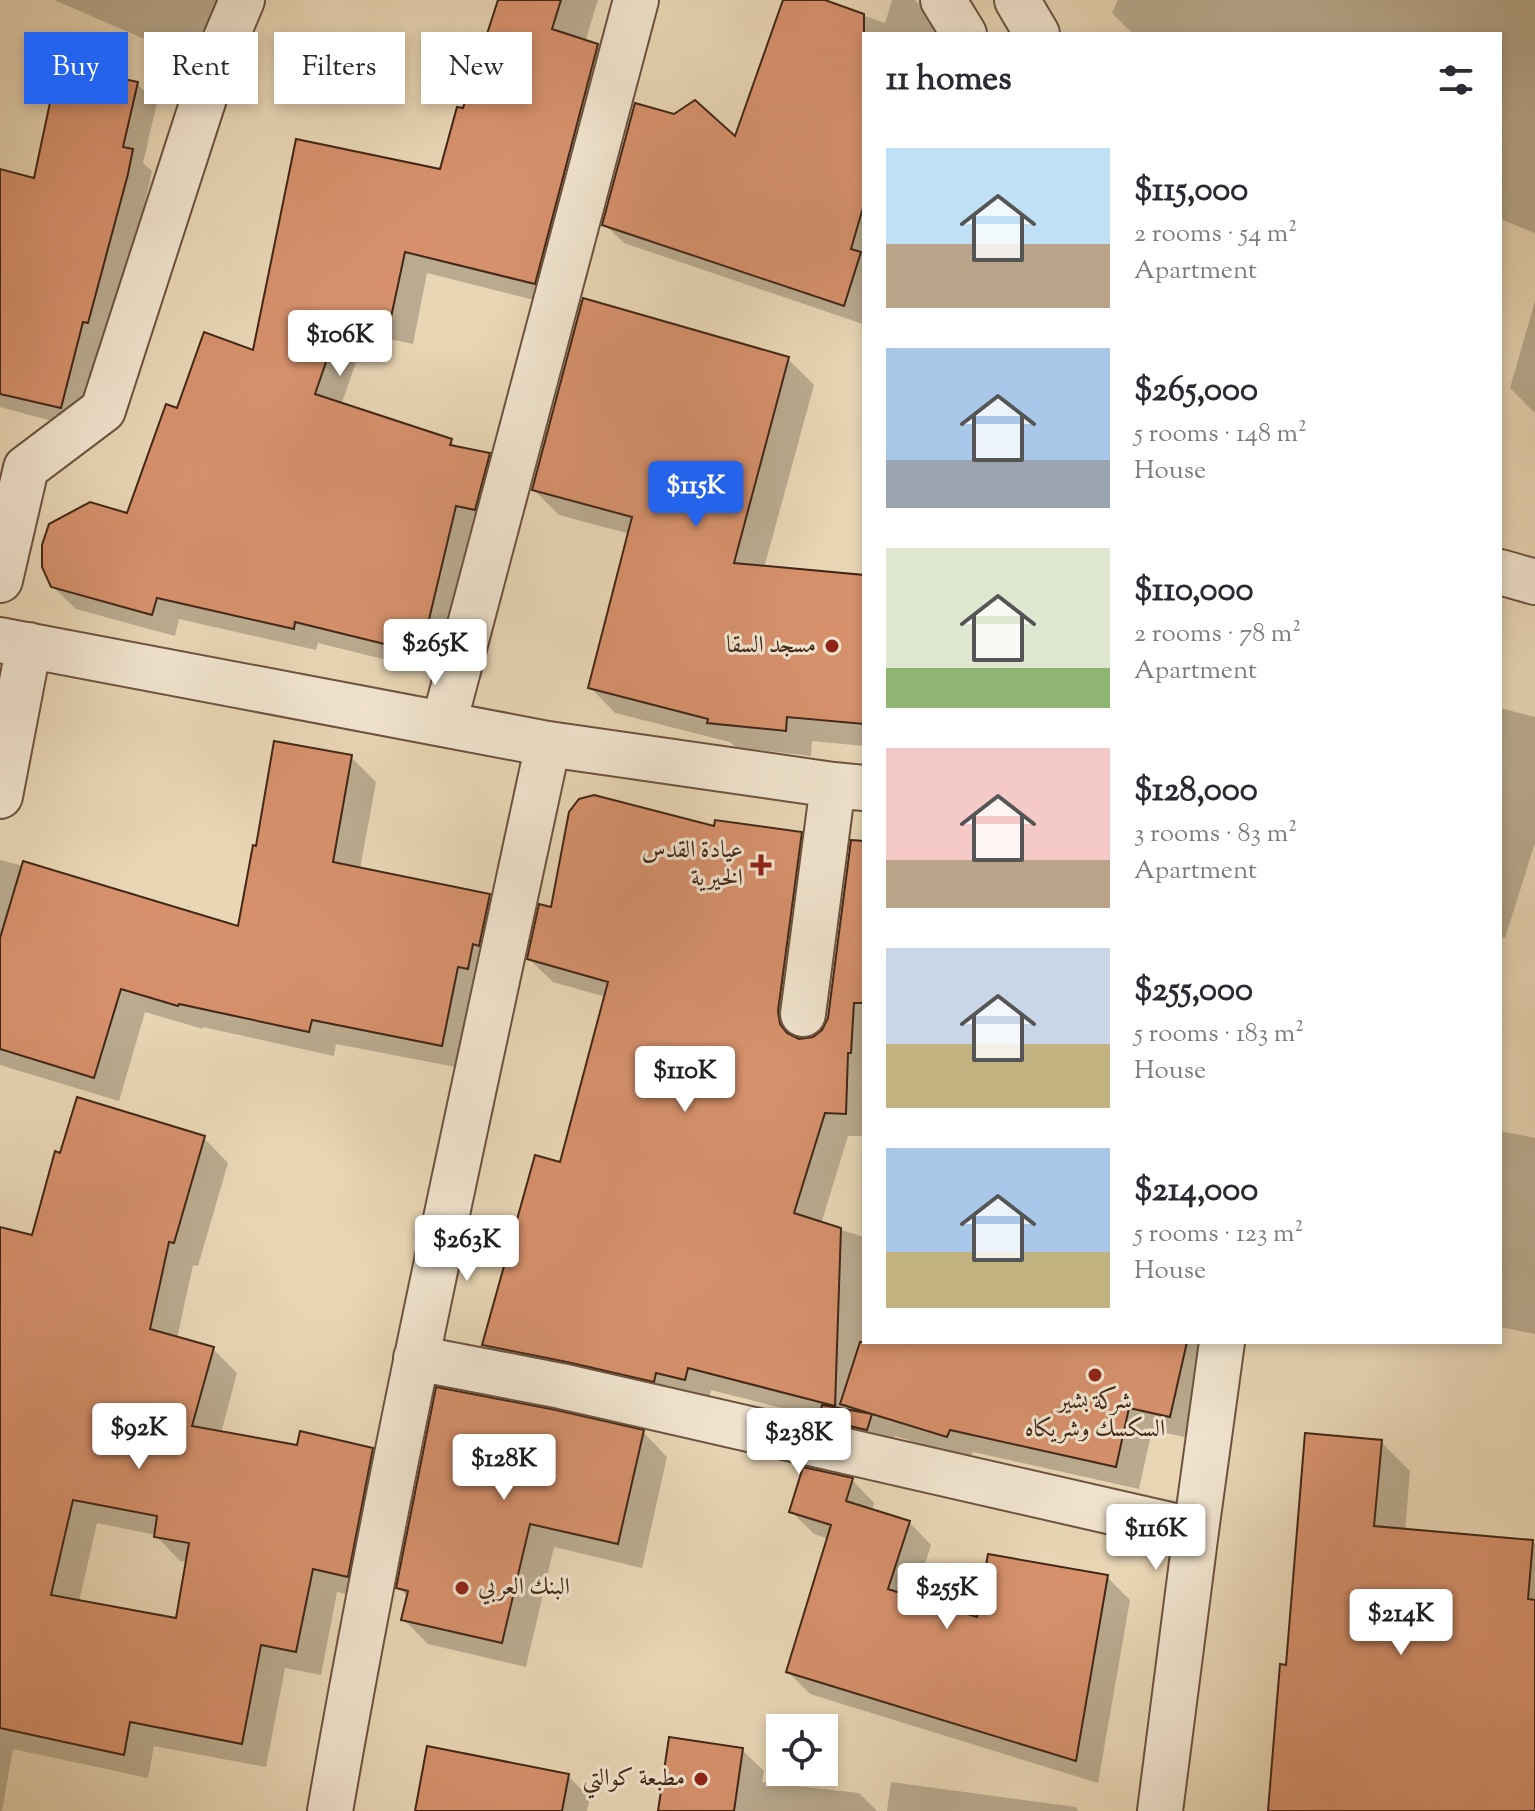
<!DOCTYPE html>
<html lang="en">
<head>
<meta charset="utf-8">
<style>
	:root { --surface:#fff; --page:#f2f2f3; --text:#2b2b33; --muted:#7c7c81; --accent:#2563eb }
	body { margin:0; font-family:"Sorts Mill Goudy",Amiri,serif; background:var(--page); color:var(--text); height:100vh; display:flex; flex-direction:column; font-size:30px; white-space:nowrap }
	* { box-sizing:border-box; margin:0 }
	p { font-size:26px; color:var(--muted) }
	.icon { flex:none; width:44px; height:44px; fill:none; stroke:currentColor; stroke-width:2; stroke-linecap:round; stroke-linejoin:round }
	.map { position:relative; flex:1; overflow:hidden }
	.panel { position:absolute; left:862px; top:32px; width:640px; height:1312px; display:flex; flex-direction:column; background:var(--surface); border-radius:0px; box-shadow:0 4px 12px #0003 }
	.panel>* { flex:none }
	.top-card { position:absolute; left:24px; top:32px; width:718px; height:72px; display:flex; gap:16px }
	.tools { position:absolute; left:766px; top:1714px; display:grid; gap:16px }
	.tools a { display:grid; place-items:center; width:72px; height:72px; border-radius:0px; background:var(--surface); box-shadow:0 4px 12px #0003; font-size:40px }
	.price { position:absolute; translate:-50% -68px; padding:0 18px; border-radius:8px; background:#fff; color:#222; font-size:26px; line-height:52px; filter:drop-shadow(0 2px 4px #0008) }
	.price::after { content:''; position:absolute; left:50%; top:48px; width:24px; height:18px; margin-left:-12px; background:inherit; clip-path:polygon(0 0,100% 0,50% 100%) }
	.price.active { background:var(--accent); color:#fff }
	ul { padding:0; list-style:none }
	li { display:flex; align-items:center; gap:24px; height:200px; padding:0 24px }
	li span { display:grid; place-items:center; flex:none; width:224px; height:160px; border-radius:0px; color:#555 }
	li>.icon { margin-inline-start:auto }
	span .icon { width:96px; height:96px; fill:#fffc; stroke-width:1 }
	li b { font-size:34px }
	h2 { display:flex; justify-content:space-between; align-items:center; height:96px; padding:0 24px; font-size:34px }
	.tag { padding:0 28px; border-radius:0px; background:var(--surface); box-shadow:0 4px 12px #0003; font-size:28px; line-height:72px }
	.tag.active { background:var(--accent); color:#fff }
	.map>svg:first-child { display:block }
</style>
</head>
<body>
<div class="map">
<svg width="1535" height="1811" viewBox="0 0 1535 1811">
	<rect width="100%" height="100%" fill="#e9d6b5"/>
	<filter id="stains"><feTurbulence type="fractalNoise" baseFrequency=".0025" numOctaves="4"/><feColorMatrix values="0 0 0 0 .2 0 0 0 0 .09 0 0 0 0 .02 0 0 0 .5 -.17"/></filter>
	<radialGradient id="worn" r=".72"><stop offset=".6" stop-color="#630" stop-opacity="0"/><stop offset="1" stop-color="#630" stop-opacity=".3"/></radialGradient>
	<path fill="#0003" fill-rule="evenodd" d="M 54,0 L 248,0 L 216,65 L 197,45 L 173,36 L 170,50 Z
		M 500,0 L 598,0 L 585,42 L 597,46 L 620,68 L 557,306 L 427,273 L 413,344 L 366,334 L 341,405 L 451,441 L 459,449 L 489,455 L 511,478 L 444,674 L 318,643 L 316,650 L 179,619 L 175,636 L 76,609 L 52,586 L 129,515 L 178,410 L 255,352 L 442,171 L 465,111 Z
		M 785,0 L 819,0 L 885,23 L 892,0 L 915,0 L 937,22 L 940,34 L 864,34 L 863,324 L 624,243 L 604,224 L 736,140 Z
		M 1118,0 L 1535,0 L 1535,233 L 1500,219 L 1500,34 L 1133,34 L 1112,13 Z
		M 137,84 L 157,103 L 143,163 L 152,171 L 147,194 L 108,342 L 81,426 L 53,419 L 52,421 L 0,407 L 0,171 L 35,180 Z
		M 1535,301 L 1535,413 L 1510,388 Z
		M 788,359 L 814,385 L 764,568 L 864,577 L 864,746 L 812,741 L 811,756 L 735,747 L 730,742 L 615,713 L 590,687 L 630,534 L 559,515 L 534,490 Z
		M 1500,708 L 1535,717 L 1535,843 L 1505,938 L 1500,937 Z
		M 351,757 L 376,782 L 360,869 L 489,896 L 514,920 L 466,1069 L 336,1044 L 334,1056 L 203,1027 L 203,1029 L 145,1012 L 119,1101 L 0,1065 L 0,860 L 24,866 L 239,928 Z
		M 716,828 L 801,834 L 824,858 L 801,1040 L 814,1039 L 825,1030 L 830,1018 L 864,843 L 864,1136 L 848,1136 L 821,1224 L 864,1237 L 864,1342 L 1199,1342 L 1212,1355 L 1193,1439 L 1152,1430 L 1139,1489 L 973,1452 L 970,1459 L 895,1436 L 890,1452 L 843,1442 L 820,1418 L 711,1390 L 708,1402 L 508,1368 L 485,1345 L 562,1165 L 606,997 L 553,982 L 529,959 L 553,909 Z
		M 1500,1131 L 1535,1138 L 1535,1334 L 1500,1327 Z
		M 204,1138 L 228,1163 L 198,1266 L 193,1265 L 177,1339 L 213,1349 L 237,1373 L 221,1433 L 298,1448 L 372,1449 L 397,1474 L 372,1600 L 337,1592 L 321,1675 L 285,1668 L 266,1767 L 154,1746 L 148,1778 L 13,1749 L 2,1811 L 0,1811 L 0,1229 L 34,1237 ZM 97,1523 L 156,1535 L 156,1536 L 180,1561 L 188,1562 L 177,1621 L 79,1602 Z
		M 643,1432 L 667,1457 L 642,1568 L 554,1547 L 526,1667 L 428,1644 L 403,1619 L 408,1597 L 399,1588 Z
		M 1381,1442 L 1410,1471 L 1405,1531 L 1535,1543 L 1535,1811 L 1270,1811 L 1288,1667 Z
		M 852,1480 L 874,1503 L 872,1511 L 909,1522 L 931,1545 L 914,1599 L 979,1619 L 1107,1577 L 1130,1600 L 1098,1783 L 810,1694 L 788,1672 L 829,1539 L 814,1534 L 791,1511 Z
		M 742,1750 L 764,1771 L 762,1782 L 859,1793 L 877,1811 L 661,1811 Z
		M 568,1776 L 590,1798 L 587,1811 L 417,1811 Z
		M 891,1782 L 1075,1807 L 1079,1811 L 887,1811 Z"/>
	<path fill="#d6916c" stroke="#422717" stroke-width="2" fill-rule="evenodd" d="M 498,0 L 561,0 L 552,29 L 598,44 L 535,284 L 405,252 L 390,322 L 343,313 L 315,394 L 452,439 L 450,445 L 490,453 L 475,510 L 456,506 L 421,653 L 295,622 L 294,629 L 157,598 L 152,615 L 51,587 L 42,567 L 42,545 L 49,524 L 90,502 L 127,513 L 166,404 L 177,408 L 204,332 L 253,350 L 296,139 L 440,169 L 457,107 L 463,108 Z
		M 783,0 L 825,0 L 864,14 L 864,204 L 851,249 L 861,252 L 844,306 L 602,225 L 635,103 L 674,114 L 695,100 L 735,136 Z
		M 58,65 L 138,82 L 123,147 L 133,149 L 128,174 L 88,323 L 83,322 L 61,408 L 0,394 L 0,169 L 34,178 Z
		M 583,298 L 789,357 L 734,563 L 864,575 L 864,724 L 787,717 L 786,731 L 707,723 L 708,719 L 588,688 L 632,517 L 532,490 Z
		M 274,741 L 352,755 L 333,862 L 490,894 L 479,946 L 473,944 L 468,969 L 458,967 L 442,1046 L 312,1020 L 309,1032 L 179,1004 L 178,1006 L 121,989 L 94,1078 L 0,1049 L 0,938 L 23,861 L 238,926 L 253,845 L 256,846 Z
		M 594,795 L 714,826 L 715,820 L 802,832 L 778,1011 L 780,1024 L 787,1033 L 799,1039 L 813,1037 L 822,1030 L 828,1018 L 851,840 L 864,841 L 864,1003 L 854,1003 L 851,1053 L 848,1053 L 846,1114 L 825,1113 L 794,1213 L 841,1228 L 835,1406 L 688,1368 L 685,1380 L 656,1373 L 654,1382 L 567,1362 L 482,1345 L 535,1155 L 560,1162 L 608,982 L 527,959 L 539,904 L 551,907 L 569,812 L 579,799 Z
		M 77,1097 L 205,1136 L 174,1243 L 169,1242 L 150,1329 L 214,1347 L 192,1426 L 297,1445 L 300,1431 L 373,1448 L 348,1577 L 313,1569 L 296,1652 L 261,1645 L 242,1744 L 130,1722 L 124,1755 L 0,1728 L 0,1227 L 32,1235 L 55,1151 L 60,1153 ZM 73,1500 L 157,1516 L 154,1537 L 189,1543 L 176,1618 L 51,1595 Z
		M 860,1342 L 1187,1342 L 1170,1417 L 1129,1408 L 1116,1467 L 950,1430 L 947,1437 L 872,1414 L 867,1430 L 818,1419 L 822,1405 L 872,1414 L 840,1404 Z
		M 436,1387 L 556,1410 L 644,1430 L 618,1544 L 530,1524 L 502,1643 L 401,1620 L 408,1591 L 396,1588 Z
		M 1305,1433 L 1382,1440 L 1374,1526 L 1533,1540 L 1528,1599 L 1535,1600 L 1535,1811 L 1268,1811 L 1280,1664 L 1286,1665 Z
		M 803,1467 L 853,1478 L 846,1501 L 910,1521 L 888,1589 L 977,1617 L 988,1554 L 1108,1575 L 1076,1761 L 786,1672 L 831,1525 L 789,1512 Z
		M 669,1737 L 743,1748 L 734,1811 L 658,1811 Z
		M 427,1746 L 569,1774 L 562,1811 L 415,1811 Z"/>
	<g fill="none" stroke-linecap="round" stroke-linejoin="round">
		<defs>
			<path id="minor" d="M 943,0 L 964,34
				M 1017,0 L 1037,34
				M 1500,572 L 1535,582
				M 0,580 L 26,468 L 103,410 L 215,64 L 242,0
				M 0,640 L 548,744 L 833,785 L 864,788
				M 444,723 L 636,0
				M 0,796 L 29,645
				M 803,1014 L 833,785
				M 416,1358 L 561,1386 L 1196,1531
				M 330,1811 C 392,1453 472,1099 548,744
				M 1160,1811 L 1196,1531 L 1222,1342"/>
		</defs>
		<use href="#minor" stroke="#6c533e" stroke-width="48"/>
		<use href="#minor" stroke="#f1e4cf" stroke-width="44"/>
	</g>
	<g fill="#8f2418" stroke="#f1e4cf" stroke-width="3">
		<circle cx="832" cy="646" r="8"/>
		<path d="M757 853h8v8h8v8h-8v8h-8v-8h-8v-8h8z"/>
		<circle cx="1095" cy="1375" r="8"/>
		<circle cx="462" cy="1588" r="8"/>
		<circle cx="701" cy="1779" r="8"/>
	</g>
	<g text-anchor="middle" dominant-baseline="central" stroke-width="6" stroke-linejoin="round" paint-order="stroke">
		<g font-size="24" fill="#422717" stroke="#f1e4cf" text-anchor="end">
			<text x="816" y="646">مسجد السقا</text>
			<text x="743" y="851">عيادة القدس<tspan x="743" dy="28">الخيرية</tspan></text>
			<text x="1095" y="1402" text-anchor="middle">شركة بشير<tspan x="1095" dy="28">السكسك وشريكاه</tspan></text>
			<text x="478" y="1588" text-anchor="start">البنك العربي</text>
			<text x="685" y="1779">مطبعة كوالتي</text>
		</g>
	</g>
	<rect width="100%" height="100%" filter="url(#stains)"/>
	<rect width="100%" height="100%" fill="url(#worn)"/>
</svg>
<div class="tools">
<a><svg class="icon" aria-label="locate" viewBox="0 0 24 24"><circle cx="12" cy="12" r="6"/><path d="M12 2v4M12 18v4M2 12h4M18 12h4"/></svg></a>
</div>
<b class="price" style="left:340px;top:378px">$106K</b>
<b class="price active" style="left:696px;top:529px">$115K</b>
<b class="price" style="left:435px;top:687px">$265K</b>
<b class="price" style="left:685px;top:1114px">$110K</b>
<b class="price" style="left:467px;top:1283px">$263K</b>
<b class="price" style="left:139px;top:1471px">$92K</b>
<b class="price" style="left:799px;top:1476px">$238K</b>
<b class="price" style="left:504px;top:1502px">$128K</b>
<b class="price" style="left:1156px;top:1572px">$116K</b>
<b class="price" style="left:947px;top:1631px">$255K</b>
<b class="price" style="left:1401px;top:1657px">$214K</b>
<div class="top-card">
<a class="tag active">Buy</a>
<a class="tag">Rent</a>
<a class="tag">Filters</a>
<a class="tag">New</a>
</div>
<section class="panel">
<h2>11 homes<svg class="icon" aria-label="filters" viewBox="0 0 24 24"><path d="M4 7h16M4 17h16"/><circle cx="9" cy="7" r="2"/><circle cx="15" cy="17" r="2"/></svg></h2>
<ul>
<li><span style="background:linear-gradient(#bfe0f5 60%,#b9a48a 0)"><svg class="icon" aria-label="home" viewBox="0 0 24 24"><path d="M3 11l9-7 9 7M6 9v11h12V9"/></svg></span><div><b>$115,000</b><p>2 rooms · 54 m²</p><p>Apartment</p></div></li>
<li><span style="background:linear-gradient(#a9c7e8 70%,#9aa5b1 0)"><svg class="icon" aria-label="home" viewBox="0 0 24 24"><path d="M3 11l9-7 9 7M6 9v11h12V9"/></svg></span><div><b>$265,000</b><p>5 rooms · 148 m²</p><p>House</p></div></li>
<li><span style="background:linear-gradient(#dfe7d0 75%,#8fb573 0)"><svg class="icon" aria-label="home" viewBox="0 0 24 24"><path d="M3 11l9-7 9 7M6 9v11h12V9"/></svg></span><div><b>$110,000</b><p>2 rooms · 78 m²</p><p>Apartment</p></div></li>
<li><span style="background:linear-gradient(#f6c9c9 70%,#b9a48a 0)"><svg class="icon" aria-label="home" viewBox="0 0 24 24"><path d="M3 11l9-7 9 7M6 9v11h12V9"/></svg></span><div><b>$128,000</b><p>3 rooms · 83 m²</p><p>Apartment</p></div></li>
<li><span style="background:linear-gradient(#c9d6e8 60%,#c2b280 0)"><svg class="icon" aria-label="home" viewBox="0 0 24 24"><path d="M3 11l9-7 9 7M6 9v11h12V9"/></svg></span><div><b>$255,000</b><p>5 rooms · 183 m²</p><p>House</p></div></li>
<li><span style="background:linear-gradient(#a9c7e8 65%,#c2b280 0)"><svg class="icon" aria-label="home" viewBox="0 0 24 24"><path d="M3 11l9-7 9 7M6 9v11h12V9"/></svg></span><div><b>$214,000</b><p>5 rooms · 123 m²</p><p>House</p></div></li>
</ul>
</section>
</div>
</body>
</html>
